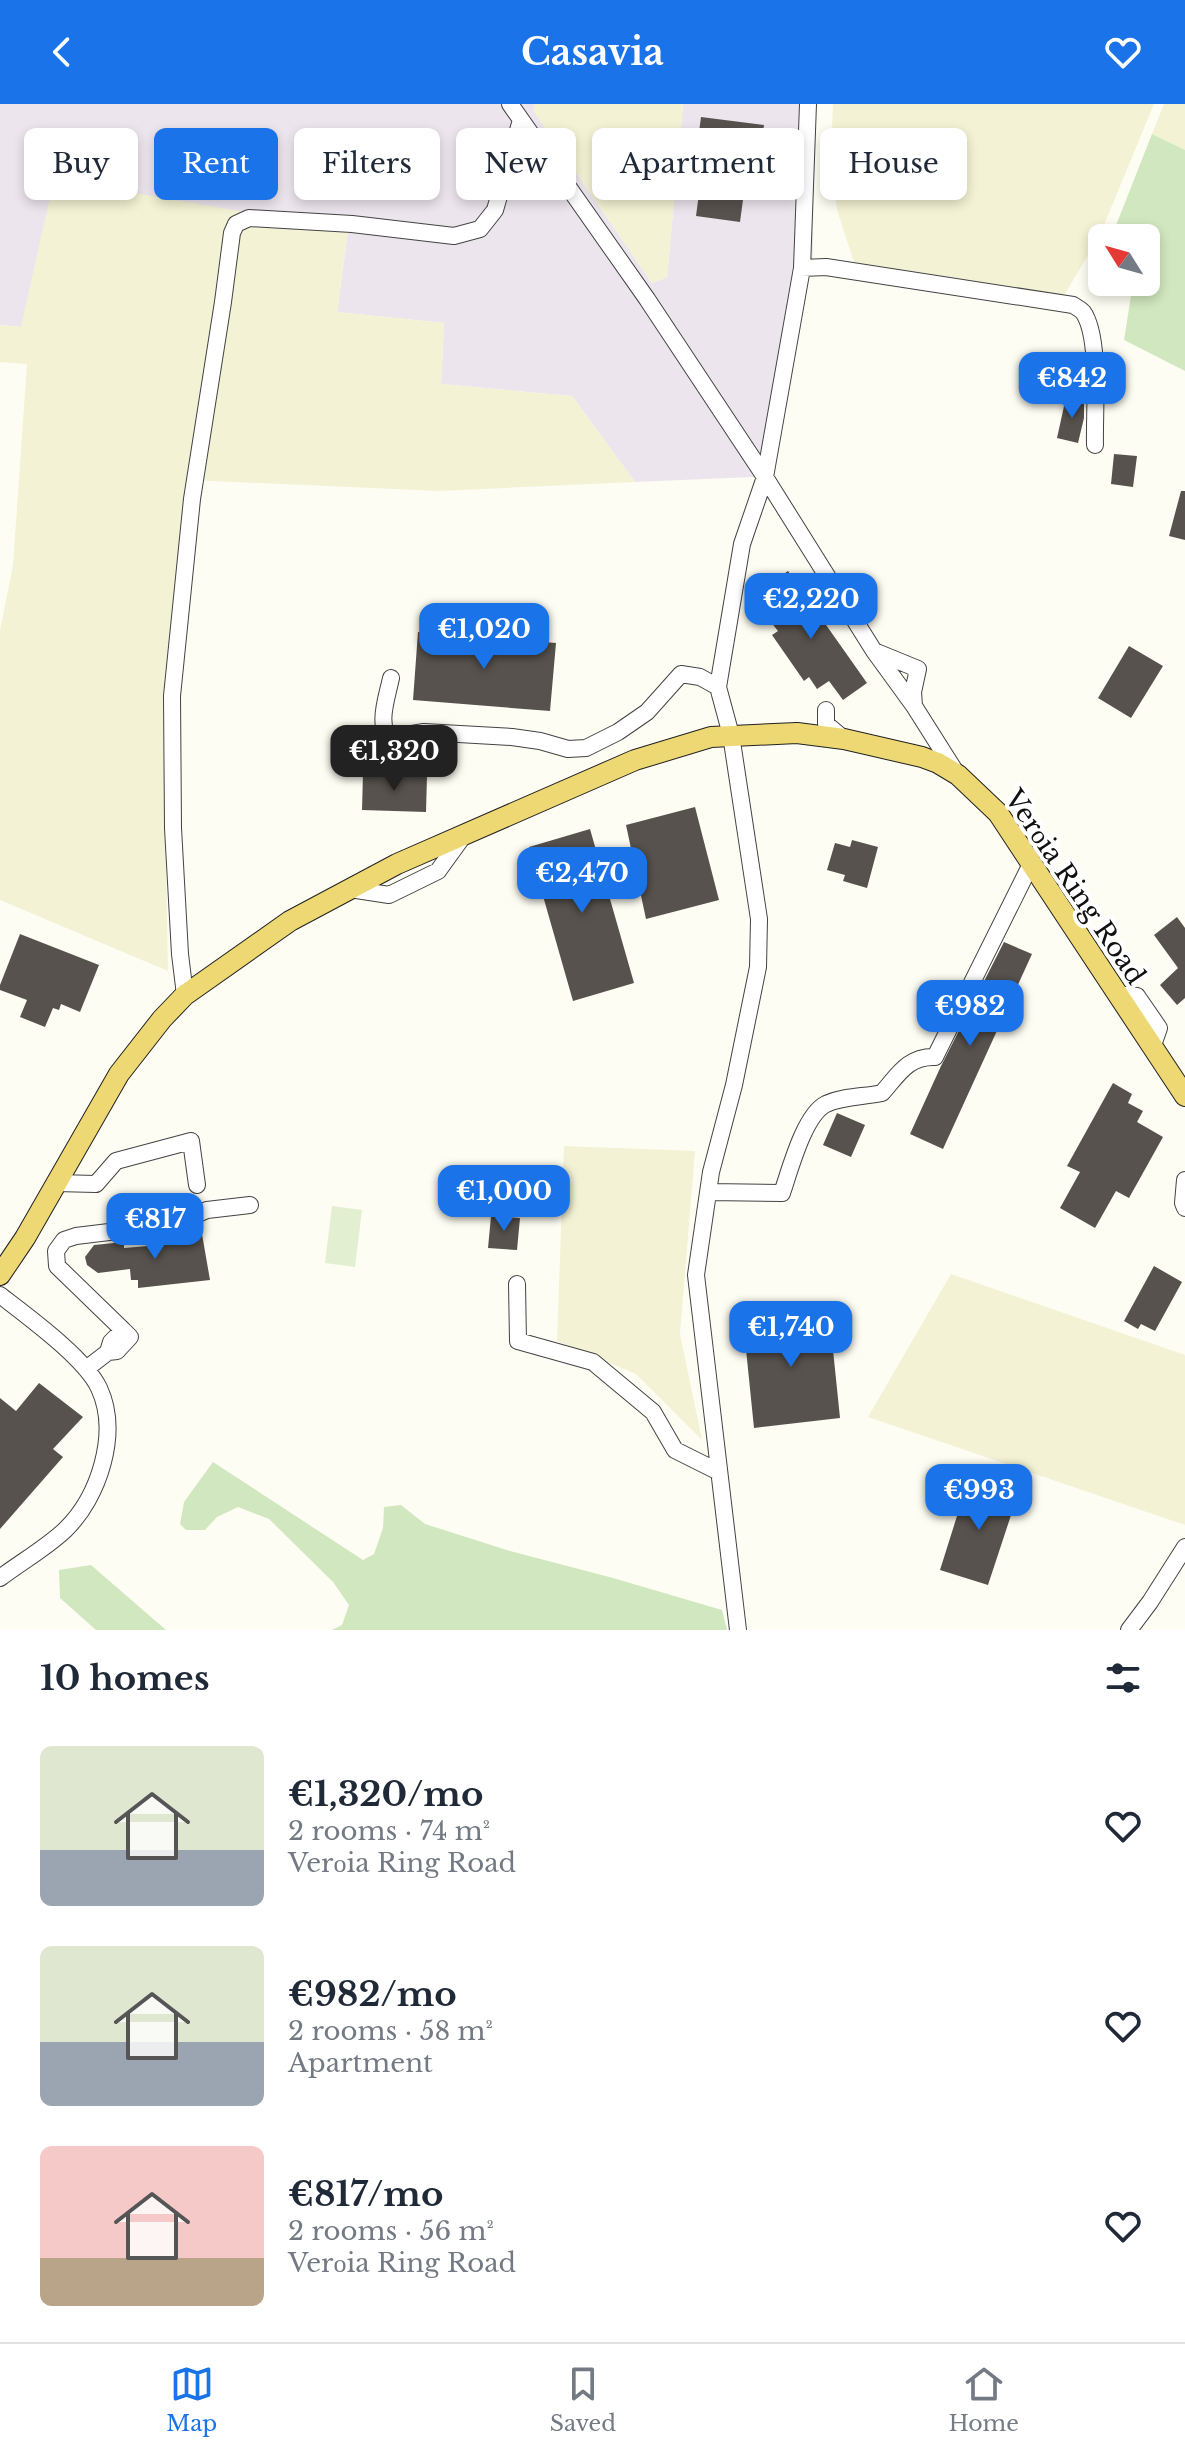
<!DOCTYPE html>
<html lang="en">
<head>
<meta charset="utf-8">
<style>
	:root { --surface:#fff; --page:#f6f6f7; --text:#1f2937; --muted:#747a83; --line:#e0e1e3; --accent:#1a73e8 }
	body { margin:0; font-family:"Libre Baskerville",serif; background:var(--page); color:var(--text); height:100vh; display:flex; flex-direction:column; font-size:30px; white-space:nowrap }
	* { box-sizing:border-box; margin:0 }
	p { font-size:26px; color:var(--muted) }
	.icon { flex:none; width:44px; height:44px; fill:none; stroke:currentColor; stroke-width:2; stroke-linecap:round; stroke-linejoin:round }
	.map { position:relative; height:1526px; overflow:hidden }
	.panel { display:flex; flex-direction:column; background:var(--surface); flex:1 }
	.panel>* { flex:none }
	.top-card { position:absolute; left:24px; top:24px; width:1138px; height:72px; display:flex; gap:16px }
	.needle { width:52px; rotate:307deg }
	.buttons { position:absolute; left:1088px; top:120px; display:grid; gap:16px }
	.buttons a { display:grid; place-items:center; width:72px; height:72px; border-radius:12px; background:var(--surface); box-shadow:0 4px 12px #0003; font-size:40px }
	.price { position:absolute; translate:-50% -68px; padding:0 18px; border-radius:16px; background:var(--accent); color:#fff; font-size:26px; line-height:52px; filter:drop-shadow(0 2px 4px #0008) }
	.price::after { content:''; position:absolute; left:50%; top:48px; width:24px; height:18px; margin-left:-12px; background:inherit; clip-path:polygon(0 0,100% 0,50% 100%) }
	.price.on { background:#222; color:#fff }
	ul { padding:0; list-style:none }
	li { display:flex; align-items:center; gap:24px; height:200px; padding:0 40px }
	li span { display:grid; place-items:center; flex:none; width:224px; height:160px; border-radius:12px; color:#555 }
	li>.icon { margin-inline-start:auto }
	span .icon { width:96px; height:96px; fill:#fffc; stroke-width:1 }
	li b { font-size:34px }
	h2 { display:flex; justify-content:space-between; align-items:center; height:96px; padding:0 40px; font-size:34px }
	.tag { padding:0 28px; border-radius:12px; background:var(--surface); box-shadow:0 4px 12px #0003; font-size:28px; line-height:72px }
	.tag.on { background:var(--accent); color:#fff }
	header { display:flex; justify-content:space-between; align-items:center; height:104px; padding:0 40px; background:var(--accent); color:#fff; font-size:36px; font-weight:700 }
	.tab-bar { display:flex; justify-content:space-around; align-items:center; height:112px; border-top:2px solid var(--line); background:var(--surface); font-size:22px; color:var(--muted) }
	.tab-bar a { display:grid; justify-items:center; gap:4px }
	.tab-bar .on { color:var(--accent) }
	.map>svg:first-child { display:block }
</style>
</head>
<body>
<header><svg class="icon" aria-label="back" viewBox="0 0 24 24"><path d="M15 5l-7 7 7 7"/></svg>Casavia<svg class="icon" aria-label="heart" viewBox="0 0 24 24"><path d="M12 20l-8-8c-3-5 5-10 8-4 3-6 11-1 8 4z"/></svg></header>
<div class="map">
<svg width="1185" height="1526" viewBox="0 0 1185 1526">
	<rect width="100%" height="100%" fill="#fefdf3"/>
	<path fill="#ede5ed" d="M 0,0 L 535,0 L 533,6 L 652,179 L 667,173 L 683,0 L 814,0 L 813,152 L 774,372 L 635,378 L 572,292 L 441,280 L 444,219 L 337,208 L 348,127 L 21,223 L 0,221 Z"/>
	<path fill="#f3f2d4" d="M 535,0 L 683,0 L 667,173 L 652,179 L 533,6 Z
		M 833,0 L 1154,0 L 1099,133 L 1063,193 L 854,158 L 837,106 L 831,49 Z
		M 1164,0 L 1185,0 L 1185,46 L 1152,30 Z
		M 54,75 L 348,126 L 337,208 L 444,219 L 441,280 L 572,292 L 635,378 L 439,387 L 191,376 L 175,477 L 163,601 L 168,867 L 0,796 L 0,526 L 13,461 L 27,260 L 0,258 L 0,221 L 21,223 Z
		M 564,1042 L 695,1047 L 680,1230 L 702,1336 L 636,1270 L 557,1237 Z
		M 951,1170 L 1185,1251 L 1185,1421 L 868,1313 Z"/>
	<path fill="#d1e7bf" d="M 1152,30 L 1185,46 L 1185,267 L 1124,236 L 1133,179 L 1131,178 L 1146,178 L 1146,134 L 1111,134 Z
		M 213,1358 L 363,1456 L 374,1450 L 383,1424 L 384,1403 L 401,1401 L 425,1420 L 510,1447 L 613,1474 L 722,1506 L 727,1526 L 332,1526 L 342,1521 L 349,1501 L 333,1478 L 269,1415 L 238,1403 L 217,1413 L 205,1426 L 186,1426 L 180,1420 L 184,1398 Z
		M 91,1461 L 166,1526 L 96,1526 L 60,1494 L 59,1466 Z"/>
	<path fill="#e2efd0" d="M 332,1102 L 362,1106 L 355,1163 L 325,1159 Z"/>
	<path fill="#57524d" d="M 701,13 L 764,21 L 758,67 L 754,67 L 752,82 L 745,81 L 740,118 L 696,112 L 700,82 L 692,81 Z
		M 1066,293 L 1084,297 L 1084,314 L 1078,339 L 1057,334 Z
		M 1114,350 L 1137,352 L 1133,383 L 1111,380 Z
		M 1181,387 L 1185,387 L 1185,436 L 1169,432 Z
		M 788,467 L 867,579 L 843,596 L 829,577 L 817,585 L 809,573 L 804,577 L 772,531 L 778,527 L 770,517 L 777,512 L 771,503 L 780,496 L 769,480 Z
		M 418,528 L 556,539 L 550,607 L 413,596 Z
		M 1129,542 L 1163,562 L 1131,614 L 1098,594 Z
		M 363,669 L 427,672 L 426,708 L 362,706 Z
		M 695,703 L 719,796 L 646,815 L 626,721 Z
		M 590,725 L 634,879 L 573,897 L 529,743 Z
		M 852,736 L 878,743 L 867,784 L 843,777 L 845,771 L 827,766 L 835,739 L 850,743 Z
		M 1177,813 L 1185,824 L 1185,894 L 1177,901 L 1160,881 L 1178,864 L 1154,831 Z
		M 20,830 L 99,861 L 80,908 L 61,900 L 59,906 L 53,904 L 45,923 L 20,913 L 27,896 L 0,886 L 0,881 Z
		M 1004,838 L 1032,850 L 943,1045 L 910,1030 L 941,962 Z
		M 1113,979 L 1132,990 L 1128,999 L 1143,1007 L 1137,1018 L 1163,1033 L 1129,1094 L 1116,1087 L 1095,1124 L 1060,1104 L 1080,1068 L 1067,1062 Z
		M 837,1009 L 865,1021 L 851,1053 L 823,1041 Z
		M 491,1112 L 520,1114 L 517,1146 L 488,1144 Z
		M 202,1130 L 210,1176 L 138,1184 L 138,1176 L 131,1176 L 130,1165 L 98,1169 L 87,1161 L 85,1153 L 94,1141 L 124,1138 L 124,1144 L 148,1142 L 147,1137 Z
		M 1154,1162 L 1182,1178 L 1155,1227 L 1141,1220 L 1138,1225 L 1124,1217 Z
		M 829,1207 L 840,1314 L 754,1324 L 743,1216 Z
		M 39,1279 L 83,1313 L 53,1345 L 63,1353 L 0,1425 L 0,1294 L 16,1307 Z
		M 969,1374 L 1018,1390 L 988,1481 L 940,1466 Z"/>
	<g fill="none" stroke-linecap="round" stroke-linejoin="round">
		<defs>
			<path id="minor" d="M 510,0 L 647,195 L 765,373 L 874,547 L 914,602 L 957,670
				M 802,164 L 826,163 L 1073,201 C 1076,203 1080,205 1083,208 C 1101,233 1094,310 1095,341
				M 874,547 L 918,565 L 913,588 L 914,602
				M 391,574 C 387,594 375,624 393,638 L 406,631 L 424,628 L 512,633 L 540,637 L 568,645 L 586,644 L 618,628 L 647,608 L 681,570 L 700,573 L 718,583
				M 826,606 L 826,620 L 844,635
				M 350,785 L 389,791 L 438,767 L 464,731
				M 1116,890 L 1137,892 L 1159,924 L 1152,944
				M 185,891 L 180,850 L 173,724 L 172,592 L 192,395 L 223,198 L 232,129 L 236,120 L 249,114 L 352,120 L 454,132 L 480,125 L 495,106 L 521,16
				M 1185,1076 L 1183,1099 L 1185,1104
				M 56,1079 L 96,1080 L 116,1057 L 191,1037 L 197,1081
				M 708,1088 L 782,1089 C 790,1066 804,1011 826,1000 C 843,992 864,993 882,989 C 898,971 908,952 935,953 L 1032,758
				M 517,1180 L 518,1237 L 593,1258 L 653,1308 L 675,1346 L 719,1368
				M 0,1191 C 27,1212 85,1254 99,1284 C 120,1329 99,1393 65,1426 C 46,1444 21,1458 0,1474
				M 123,1226 L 57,1162 L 56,1147 L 64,1136 L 76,1132 L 175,1120 L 207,1106 L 250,1101
				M 86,1265 L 108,1248 L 117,1247 L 130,1233 L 123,1226 L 111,1238 L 108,1248
				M 738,1526 L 696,1171 L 711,1068 L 734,981 L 758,863 L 759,815 L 731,631 L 718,583 L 742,440 L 765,373 L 802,164 L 808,0
				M 1129,1526 L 1150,1498 L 1185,1443"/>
			<path id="major" d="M 0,1171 L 25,1134 L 119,970 L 162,915 L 185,891 L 290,817 L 397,760 L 635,656 L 711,633 L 797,629 L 844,635 L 922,653 L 938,659 L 958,671 L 998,709 L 1185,992"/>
		</defs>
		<use href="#minor" stroke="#434343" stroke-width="18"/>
		<use href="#major" stroke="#212121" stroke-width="22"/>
		<use href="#minor" stroke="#fff" stroke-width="16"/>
		<use href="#major" stroke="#edd874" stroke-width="20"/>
	</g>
	<g text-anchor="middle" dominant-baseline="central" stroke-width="8" stroke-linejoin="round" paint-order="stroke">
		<g font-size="26" fill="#101010" stroke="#fff">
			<text transform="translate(1075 783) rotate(56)">Verοia Ring Road</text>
		</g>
	</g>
</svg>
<div class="buttons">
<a><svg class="needle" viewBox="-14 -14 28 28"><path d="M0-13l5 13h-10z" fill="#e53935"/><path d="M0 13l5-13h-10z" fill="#747a83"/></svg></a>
</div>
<b class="price" style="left:1072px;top:316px">€842</b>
<b class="price" style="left:811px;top:537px">€2,220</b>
<b class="price" style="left:484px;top:567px">€1,020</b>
<b class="price on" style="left:394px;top:689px">€1,320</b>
<b class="price" style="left:582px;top:811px">€2,470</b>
<b class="price" style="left:970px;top:944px">€982</b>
<b class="price" style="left:504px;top:1129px">€1,000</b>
<b class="price" style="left:155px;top:1157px">€817</b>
<b class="price" style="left:791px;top:1265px">€1,740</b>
<b class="price" style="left:979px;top:1428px">€993</b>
<div class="top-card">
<a class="tag">Buy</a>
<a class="tag on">Rent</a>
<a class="tag">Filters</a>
<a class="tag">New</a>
<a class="tag">Apartment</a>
<a class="tag">House</a>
</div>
</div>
<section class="panel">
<h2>10 homes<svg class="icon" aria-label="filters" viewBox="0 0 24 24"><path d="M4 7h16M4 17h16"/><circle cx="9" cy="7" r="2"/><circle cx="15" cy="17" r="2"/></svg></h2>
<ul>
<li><span style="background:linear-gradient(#dfe7d0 65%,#9aa5b1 0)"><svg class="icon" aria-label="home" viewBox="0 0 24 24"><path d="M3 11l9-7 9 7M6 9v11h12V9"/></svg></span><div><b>€1,320/mo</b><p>2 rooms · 74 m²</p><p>Verοia Ring Road</p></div><svg class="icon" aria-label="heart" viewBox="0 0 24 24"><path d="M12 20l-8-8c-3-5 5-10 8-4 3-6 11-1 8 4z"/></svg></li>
<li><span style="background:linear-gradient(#dfe7d0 60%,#9aa5b1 0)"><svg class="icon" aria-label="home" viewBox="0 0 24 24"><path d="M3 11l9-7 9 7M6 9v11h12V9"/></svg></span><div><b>€982/mo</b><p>2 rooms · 58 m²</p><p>Apartment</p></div><svg class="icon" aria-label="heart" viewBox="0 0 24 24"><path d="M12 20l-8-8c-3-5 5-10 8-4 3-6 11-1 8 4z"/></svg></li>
<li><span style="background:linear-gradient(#f6c9c9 70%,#b9a48a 0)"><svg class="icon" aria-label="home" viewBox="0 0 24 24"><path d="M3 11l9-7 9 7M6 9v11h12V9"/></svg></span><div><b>€817/mo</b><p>2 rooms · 56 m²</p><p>Verοia Ring Road</p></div><svg class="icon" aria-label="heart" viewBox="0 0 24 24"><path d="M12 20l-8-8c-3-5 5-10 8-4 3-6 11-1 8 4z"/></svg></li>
</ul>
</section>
<nav class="tab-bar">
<a class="on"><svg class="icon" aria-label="map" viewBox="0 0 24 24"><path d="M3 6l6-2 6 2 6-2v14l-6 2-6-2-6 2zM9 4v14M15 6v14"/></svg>Map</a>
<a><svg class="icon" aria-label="saved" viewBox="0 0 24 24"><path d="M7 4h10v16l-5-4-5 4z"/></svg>Saved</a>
<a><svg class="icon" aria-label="home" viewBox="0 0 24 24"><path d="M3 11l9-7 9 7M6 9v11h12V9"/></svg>Home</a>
</nav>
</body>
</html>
